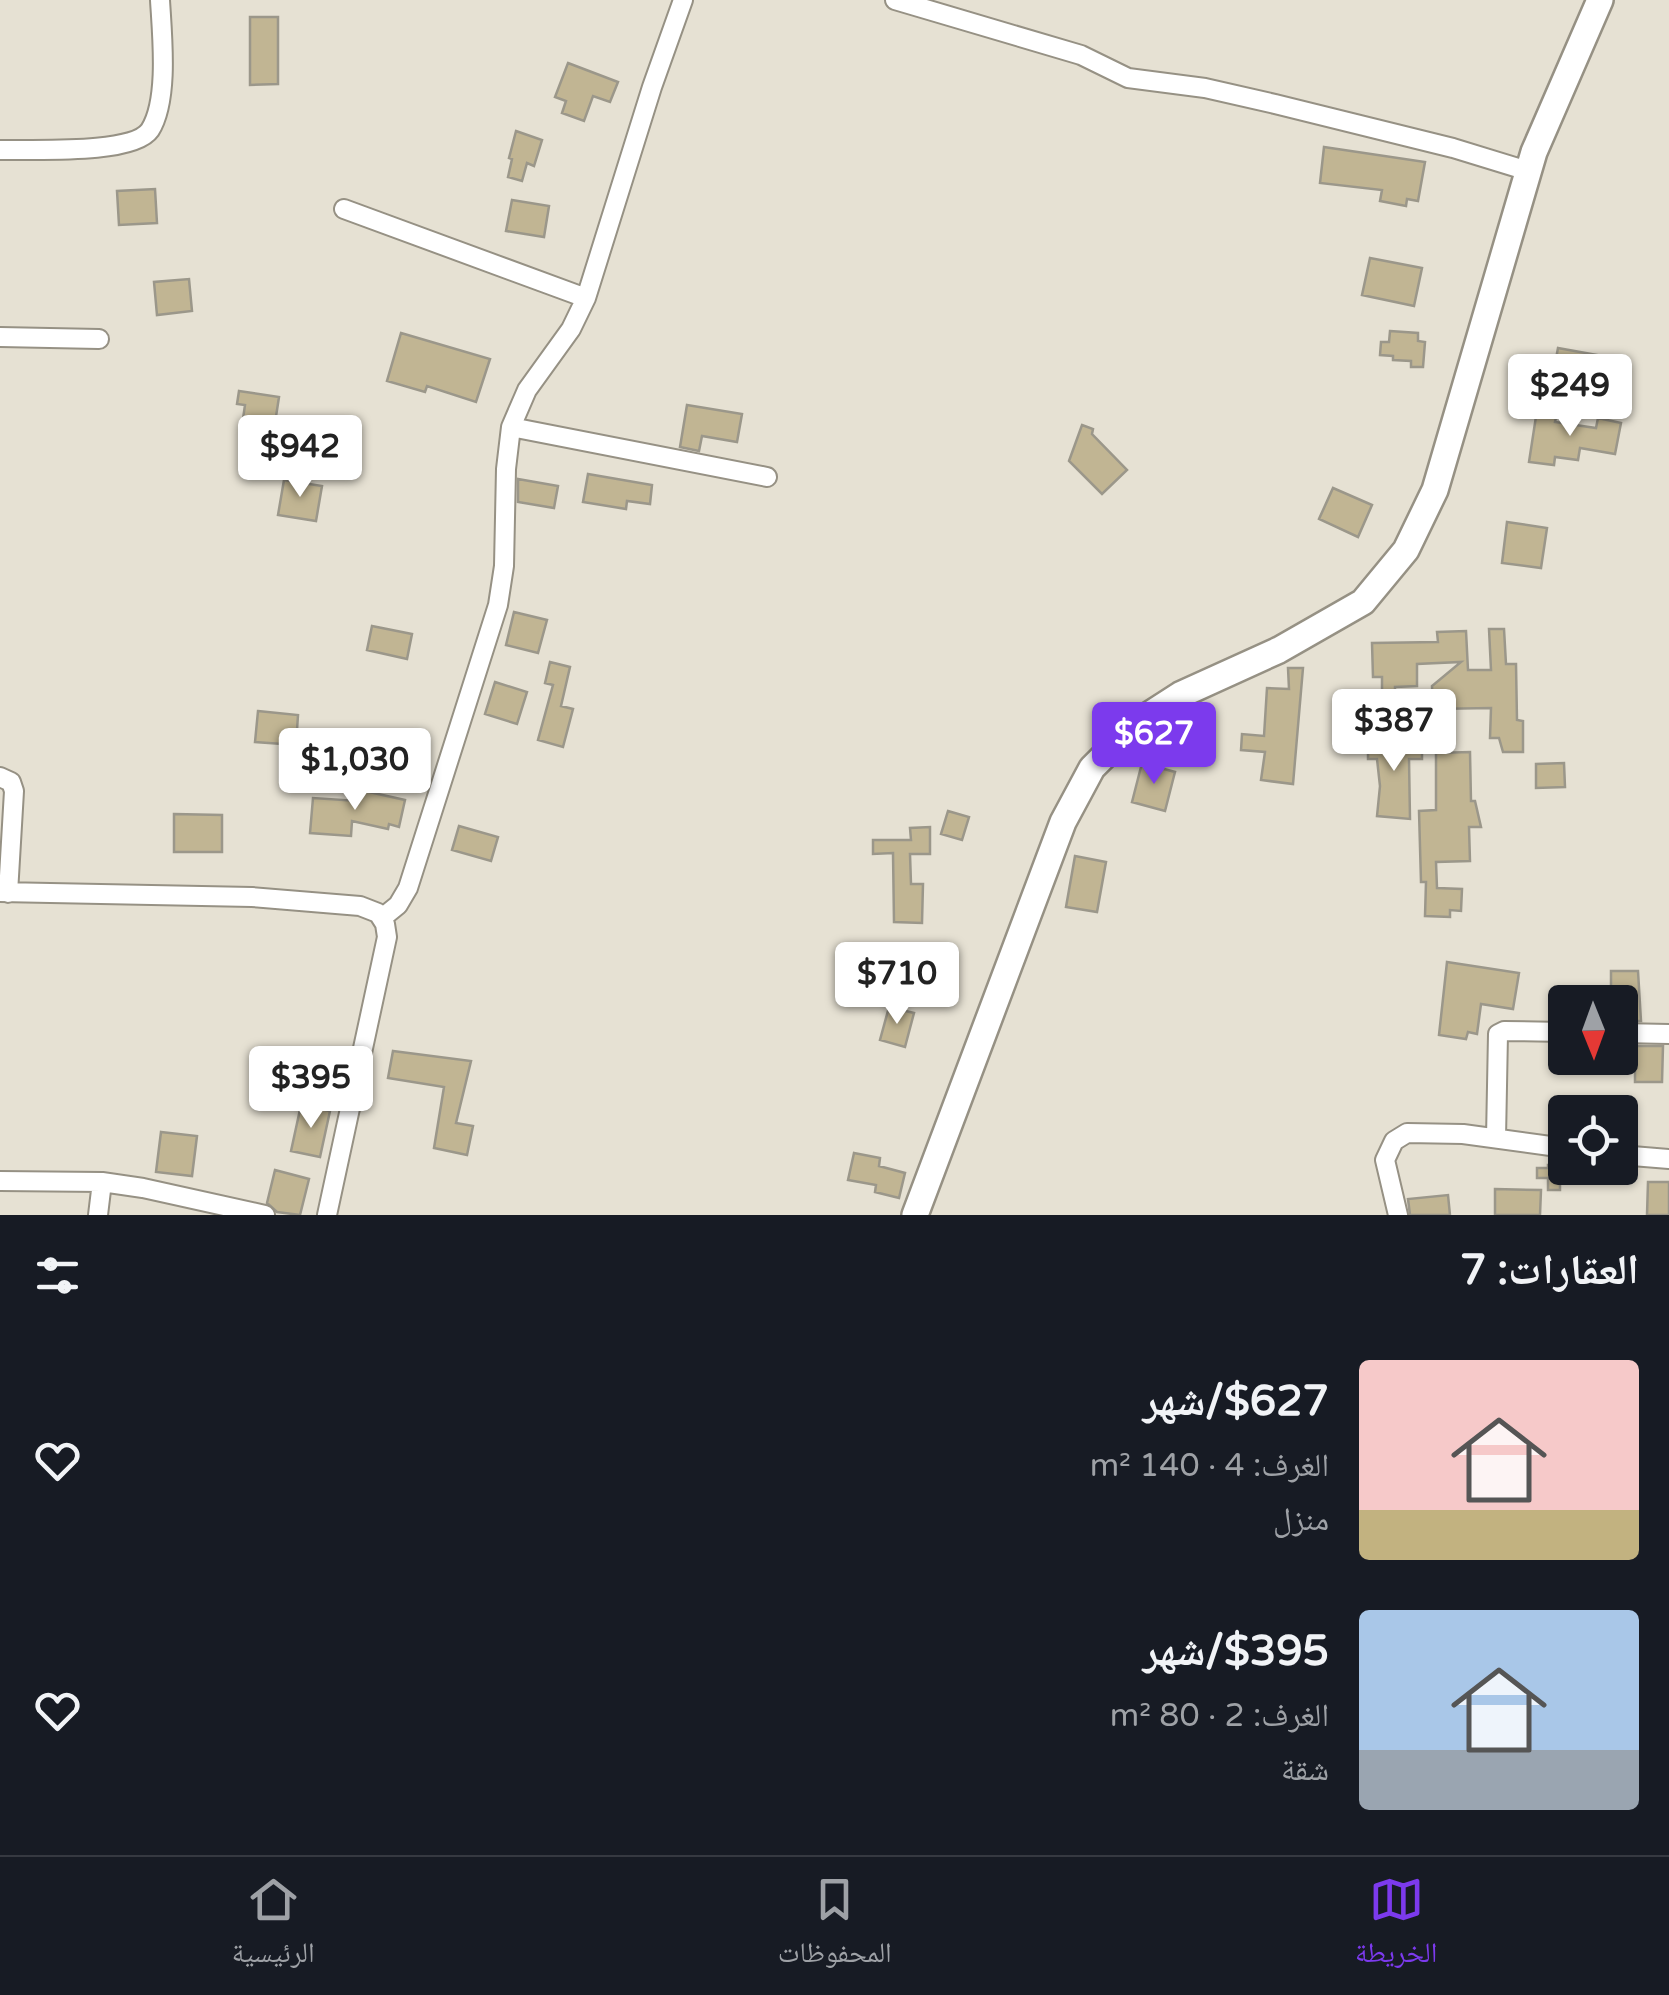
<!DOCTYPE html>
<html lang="ar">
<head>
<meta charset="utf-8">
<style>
	:root { --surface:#171b24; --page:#20242c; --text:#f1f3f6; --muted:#9ea1a6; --line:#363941; --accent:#7c3aed }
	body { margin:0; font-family:"Varela Round","Noto Naskh Arabic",sans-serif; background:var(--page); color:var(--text); direction:rtl; height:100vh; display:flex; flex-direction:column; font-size:38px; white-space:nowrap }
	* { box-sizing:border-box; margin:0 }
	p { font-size:32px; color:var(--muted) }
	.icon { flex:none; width:55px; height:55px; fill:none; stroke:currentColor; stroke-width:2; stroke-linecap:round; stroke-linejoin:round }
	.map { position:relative; height:1215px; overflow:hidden; direction:ltr }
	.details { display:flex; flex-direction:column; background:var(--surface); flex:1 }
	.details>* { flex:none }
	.needle { width:65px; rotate:179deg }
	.fabs { position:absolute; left:1548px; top:985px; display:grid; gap:20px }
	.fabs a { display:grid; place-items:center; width:90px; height:90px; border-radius:10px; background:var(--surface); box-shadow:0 2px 8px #0004; font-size:50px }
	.price { position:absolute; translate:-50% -85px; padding:0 22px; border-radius:10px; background:#fff; color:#222; font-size:32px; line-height:65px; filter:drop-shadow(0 2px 5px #0008) }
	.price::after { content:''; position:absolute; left:50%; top:60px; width:30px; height:22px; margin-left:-15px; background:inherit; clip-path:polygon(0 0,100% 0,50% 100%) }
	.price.current { background:var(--accent); color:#fff }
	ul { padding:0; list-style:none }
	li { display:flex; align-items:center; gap:30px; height:250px; padding:0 30px }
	li span { display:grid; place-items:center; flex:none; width:280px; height:200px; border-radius:10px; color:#555 }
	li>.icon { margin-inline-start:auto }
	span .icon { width:120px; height:120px; fill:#fffc; stroke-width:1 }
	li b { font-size:42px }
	h2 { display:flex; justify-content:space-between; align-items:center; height:120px; padding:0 30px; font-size:42px }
	.dock { display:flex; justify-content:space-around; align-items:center; height:140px; border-top:2px solid var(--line); background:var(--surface); font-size:28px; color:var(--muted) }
	.dock a { display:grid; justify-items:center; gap:5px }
	.dock .current { color:var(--accent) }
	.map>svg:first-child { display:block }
</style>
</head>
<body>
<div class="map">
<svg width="1669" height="1215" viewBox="0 0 1669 1215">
	<rect width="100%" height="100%" fill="#e6e1d3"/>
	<path fill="#c1b593" stroke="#9b978a" stroke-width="2.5" d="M 250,17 L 278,17 L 278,84 L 250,85 Z
		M 568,63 L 618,82 L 610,102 L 593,96 L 584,121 L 562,113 L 566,101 L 555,97 Z
		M 516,131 L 542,140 L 534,166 L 527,163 L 522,181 L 508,177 L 512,159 L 509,158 Z
		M 1324,147 L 1425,162 L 1418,201 L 1407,199 L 1406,206 L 1380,201 L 1382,190 L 1320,183 Z
		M 155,189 L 157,223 L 119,225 L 117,191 Z
		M 512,200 L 549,206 L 544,237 L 506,231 Z
		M 1370,258 L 1422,268 L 1414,306 L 1362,295 Z
		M 189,279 L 192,311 L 157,315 L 154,282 Z
		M 1390,331 L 1418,333 L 1418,341 L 1425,342 L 1423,367 L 1411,367 L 1411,361 L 1393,360 L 1393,356 L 1380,355 L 1381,342 L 1389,342 Z
		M 401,333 L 490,359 L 476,402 L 427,386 L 425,392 L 387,381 Z
		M 1558,348 L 1597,355 L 1591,388 L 1552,380 Z
		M 239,391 L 279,397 L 275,423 L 243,419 L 245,405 L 237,404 Z
		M 687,405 L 742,414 L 737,442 L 702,436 L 699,451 L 680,447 Z
		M 1537,410 L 1557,413 L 1555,422 L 1596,428 L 1598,418 L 1621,423 L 1615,454 L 1580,448 L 1578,460 L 1555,457 L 1554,465 L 1529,462 Z
		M 1082,425 L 1093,429 L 1092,434 L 1127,470 L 1102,494 L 1069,461 Z
		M 588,474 L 652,485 L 650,504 L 627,501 L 626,509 L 583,502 Z
		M 518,479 L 558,486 L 554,508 L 518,502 Z
		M 284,480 L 322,486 L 316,521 L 278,515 Z
		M 1333,488 L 1372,505 L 1358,537 L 1319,519 Z
		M 1507,522 L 1547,528 L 1541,568 L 1502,563 Z
		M 514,612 L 547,620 L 538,653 L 506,645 Z
		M 372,626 L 412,634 L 407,659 L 367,650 Z
		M 1489,629 L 1504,629 L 1506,664 L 1516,664 L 1517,720 L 1523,721 L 1523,752 L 1503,752 L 1499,738 L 1490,738 L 1491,708 L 1433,709 L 1432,686 L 1461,662 L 1417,664 L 1417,686 L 1395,687 L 1395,692 L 1382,693 L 1382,677 L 1373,677 L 1372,643 L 1438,642 L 1437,632 L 1466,631 L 1468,670 L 1491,670 Z
		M 550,662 L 570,667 L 561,706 L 573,709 L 563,747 L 538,740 L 553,685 L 545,683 Z
		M 1288,668 L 1303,668 L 1293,784 L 1261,780 L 1265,752 L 1241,750 L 1242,734 L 1264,736 L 1267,688 L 1289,689 Z
		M 495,682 L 527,692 L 517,724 L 485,714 Z
		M 1378,710 L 1378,739 L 1357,739 L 1357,711 Z
		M 258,711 L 298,715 L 296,745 L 255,742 Z
		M 1416,739 L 1417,742 L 1422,742 L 1422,759 L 1409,759 L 1410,819 L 1377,816 L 1380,786 L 1377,759 L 1368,759 L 1368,740 Z
		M 1470,752 L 1471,801 L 1475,801 L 1481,827 L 1469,827 L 1470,861 L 1436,862 L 1437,888 L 1462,889 L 1461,911 L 1450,910 L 1450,917 L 1425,916 L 1426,882 L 1421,882 L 1419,811 L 1436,810 L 1436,753 Z
		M 1142,763 L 1175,772 L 1165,811 L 1132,802 Z
		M 1564,763 L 1565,787 L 1536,788 L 1536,764 Z
		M 360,790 L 405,800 L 399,827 L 389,824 L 388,829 L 352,821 L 351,836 L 310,833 L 313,798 L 358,801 Z
		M 948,811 L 969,817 L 962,840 L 941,834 Z
		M 174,814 L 222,815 L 222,852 L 174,852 Z
		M 459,826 L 498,837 L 491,861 L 452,850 Z
		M 930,827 L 930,854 L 910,854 L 911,884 L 923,884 L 922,923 L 894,922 L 893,853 L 873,854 L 873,840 L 911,840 L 910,828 Z
		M 1075,856 L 1106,862 L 1097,912 L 1066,907 Z
		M 891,948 L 930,949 L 929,973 L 890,972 Z
		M 1447,962 L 1519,973 L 1513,1009 L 1481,1004 L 1477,1034 L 1468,1032 L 1466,1039 L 1439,1035 Z
		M 1611,971 L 1638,971 L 1641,1021 L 1620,1021 L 1620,1002 L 1611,1002 Z
		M 889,1007 L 914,1013 L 905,1047 L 880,1040 Z
		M 1635,1046 L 1663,1046 L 1662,1082 L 1635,1082 Z
		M 393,1051 L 471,1061 L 456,1123 L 473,1126 L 467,1155 L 434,1148 L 444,1087 L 388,1078 Z
		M 301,1105 L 330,1111 L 320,1157 L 291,1151 Z
		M 161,1132 L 197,1136 L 192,1176 L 156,1172 Z
		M 854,1153 L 880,1158 L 879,1166 L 905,1173 L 899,1198 L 875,1192 L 876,1185 L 848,1180 Z
		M 1548,1165 L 1582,1168 L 1582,1180 L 1560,1179 L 1560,1190 L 1548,1190 L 1548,1178 L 1537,1178 L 1537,1168 L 1548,1168 Z
		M 275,1170 L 309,1179 L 300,1215 L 277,1212 L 267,1203 Z
		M 1648,1182 L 1669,1182 L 1669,1215 L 1647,1215 Z
		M 1495,1189 L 1541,1190 L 1540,1215 L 1495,1215 Z
		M 1448,1195 L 1450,1215 L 1410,1215 L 1408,1199 Z"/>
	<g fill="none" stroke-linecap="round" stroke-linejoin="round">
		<defs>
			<path id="street" d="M 895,0 L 1081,55 L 1128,78 L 1205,88 L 1275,104 L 1453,148 L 1528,171
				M 0,150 C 31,149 133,155 150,130 C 169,100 162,35 160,0
				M 344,209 L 586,298
				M 0,337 L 99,339
				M 511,427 L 767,477
				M 0,777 L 11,782 L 14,791 L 8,893
				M 0,892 L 252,897 L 360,906 L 378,913 L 385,924 L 387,937 L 327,1215
				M 382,918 L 398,905 L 408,888 L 498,605 L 504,566 L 506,469 L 511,427 L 527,390 L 571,329 L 586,298 L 652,87 L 683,0
				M 1620,1033 L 1669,1034
				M 1496,1138 L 1498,1034 L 1504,1031 L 1565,1032
				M 1620,1155 L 1669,1159
				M 0,1181 L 102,1182 L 143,1188 L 265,1215
				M 98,1215 L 102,1182
				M 1398,1215 L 1385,1160 L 1394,1141 L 1407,1133 L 1463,1134 L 1565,1148"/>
			<path id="secondary" d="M 915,1215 L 1063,822 L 1092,768 L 1138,722 L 1180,695 L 1279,650 L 1363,602 L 1406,550 L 1435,490 L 1534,152 L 1600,0"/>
		</defs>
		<use href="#street" stroke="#969184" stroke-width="22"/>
		<use href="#secondary" stroke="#969184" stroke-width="30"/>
		<use href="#street" stroke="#fff" stroke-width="18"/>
		<use href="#secondary" stroke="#fff" stroke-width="25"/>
	</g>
</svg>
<div class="fabs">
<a><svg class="needle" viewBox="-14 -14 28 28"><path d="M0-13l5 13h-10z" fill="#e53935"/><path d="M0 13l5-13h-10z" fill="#9ea1a6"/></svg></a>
<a><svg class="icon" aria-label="locate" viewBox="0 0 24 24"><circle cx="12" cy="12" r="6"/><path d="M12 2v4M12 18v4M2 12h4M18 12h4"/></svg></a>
</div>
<b class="price" style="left:1570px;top:439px">$249</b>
<b class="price" style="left:300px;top:500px">$942</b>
<b class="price" style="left:1394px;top:774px">$387</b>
<b class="price current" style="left:1154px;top:787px">$627</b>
<b class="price" style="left:355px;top:813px">$1,030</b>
<b class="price" style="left:897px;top:1027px">$710</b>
<b class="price" style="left:311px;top:1131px">$395</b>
</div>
<section class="details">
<h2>العقارات: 7<svg class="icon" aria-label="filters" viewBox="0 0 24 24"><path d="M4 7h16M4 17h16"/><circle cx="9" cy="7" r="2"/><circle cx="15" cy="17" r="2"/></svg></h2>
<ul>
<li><span style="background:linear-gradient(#f6c9c9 75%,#c2b280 0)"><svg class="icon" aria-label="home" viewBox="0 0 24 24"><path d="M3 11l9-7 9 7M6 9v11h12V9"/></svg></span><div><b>$627/شهر</b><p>الغرف: 4 · 140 m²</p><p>منزل</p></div><svg class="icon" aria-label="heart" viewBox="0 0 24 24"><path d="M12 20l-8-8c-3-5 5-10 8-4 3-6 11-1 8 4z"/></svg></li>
<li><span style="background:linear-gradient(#a9c7e8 70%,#9aa5b1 0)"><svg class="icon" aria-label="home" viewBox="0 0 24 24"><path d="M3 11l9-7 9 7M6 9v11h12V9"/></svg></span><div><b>$395/شهر</b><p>الغرف: 2 · 80 m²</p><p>شقة</p></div><svg class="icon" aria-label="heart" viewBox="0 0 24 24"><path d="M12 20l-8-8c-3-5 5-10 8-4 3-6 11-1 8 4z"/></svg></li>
</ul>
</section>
<nav class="dock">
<a class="current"><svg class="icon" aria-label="map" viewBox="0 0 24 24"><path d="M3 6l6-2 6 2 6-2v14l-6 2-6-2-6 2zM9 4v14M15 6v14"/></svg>الخريطة</a>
<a><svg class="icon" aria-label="saved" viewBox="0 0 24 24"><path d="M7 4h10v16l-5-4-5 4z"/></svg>المحفوظات</a>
<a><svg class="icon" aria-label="home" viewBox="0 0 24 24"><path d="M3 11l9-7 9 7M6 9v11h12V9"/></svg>الرئيسية</a>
</nav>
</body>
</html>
